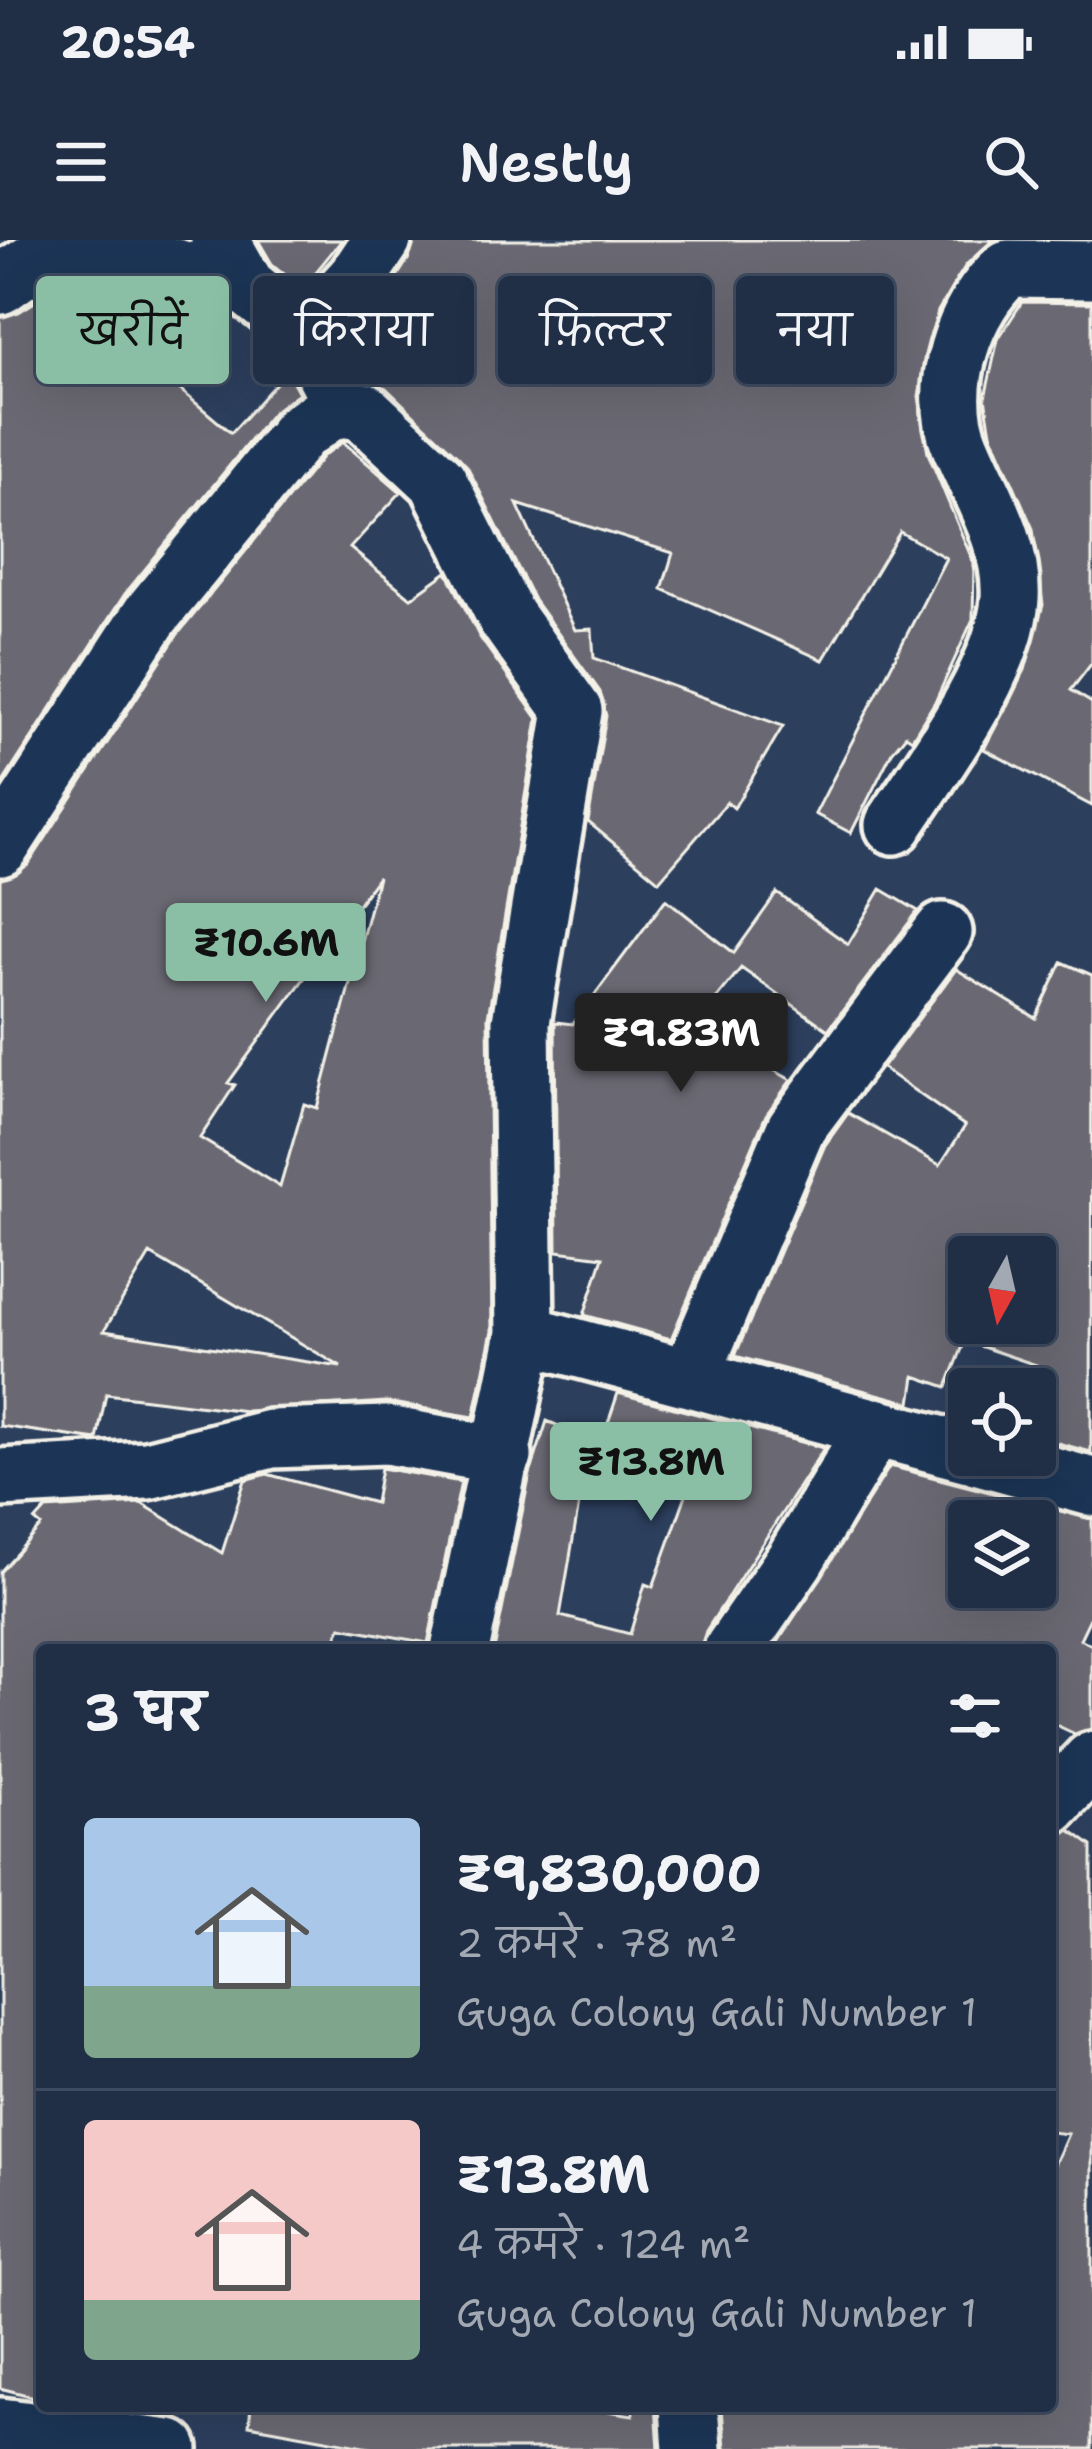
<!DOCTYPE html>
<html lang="hi">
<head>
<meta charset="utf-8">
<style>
	:root { --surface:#212f46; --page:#2d3b51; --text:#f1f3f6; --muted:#a2a9b3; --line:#3e4a5f; --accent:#8abfa5 }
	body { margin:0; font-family:"Shantell Sans","Playpen Sans Deva",sans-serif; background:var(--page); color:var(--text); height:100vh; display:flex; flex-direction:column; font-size:45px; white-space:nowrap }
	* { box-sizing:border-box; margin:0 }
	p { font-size:39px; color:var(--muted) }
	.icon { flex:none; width:66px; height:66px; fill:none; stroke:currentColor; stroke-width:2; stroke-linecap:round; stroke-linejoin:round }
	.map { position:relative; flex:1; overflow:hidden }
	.drawer { position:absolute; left:36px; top:1404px; width:1020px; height:768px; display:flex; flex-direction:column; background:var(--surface); border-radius:12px; box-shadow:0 12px 48px #0002,0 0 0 3px var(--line) }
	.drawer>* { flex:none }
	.top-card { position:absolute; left:36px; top:36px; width:1020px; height:108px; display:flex; gap:24px }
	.needle { width:78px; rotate:188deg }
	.tools { position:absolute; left:948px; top:996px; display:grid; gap:24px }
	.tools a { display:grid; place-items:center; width:108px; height:108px; border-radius:12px; background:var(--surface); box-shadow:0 12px 48px #0002,0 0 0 3px var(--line); font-size:60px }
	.price { position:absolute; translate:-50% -102px; padding:0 27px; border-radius:12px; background:var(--accent); color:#111; font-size:39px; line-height:78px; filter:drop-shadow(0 3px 6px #0008) }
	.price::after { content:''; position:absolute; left:50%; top:72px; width:36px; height:27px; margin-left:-18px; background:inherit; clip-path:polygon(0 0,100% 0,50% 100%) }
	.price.active { background:#222; color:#fff }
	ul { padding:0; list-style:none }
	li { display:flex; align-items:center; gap:36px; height:300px; padding:0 48px }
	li+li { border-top:3px solid var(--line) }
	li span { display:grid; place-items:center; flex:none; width:336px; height:240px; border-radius:12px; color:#555 }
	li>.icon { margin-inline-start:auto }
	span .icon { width:144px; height:144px; fill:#fffc; stroke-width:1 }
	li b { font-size:51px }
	h2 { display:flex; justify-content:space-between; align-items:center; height:144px; padding:0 48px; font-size:51px }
	.tag { padding:0 42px; border-radius:12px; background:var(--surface); box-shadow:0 12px 48px #0002,0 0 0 3px var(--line); font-size:42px; line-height:108px }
	.tag.active { background:var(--accent); color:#111 }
	.status { display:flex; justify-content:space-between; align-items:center; height:84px; padding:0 60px; background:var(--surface); direction:ltr }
	.status svg { height:33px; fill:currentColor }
	header { display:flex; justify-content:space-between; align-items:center; height:156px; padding:0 48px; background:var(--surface); font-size:54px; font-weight:600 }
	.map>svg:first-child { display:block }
</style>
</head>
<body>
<div class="status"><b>20:54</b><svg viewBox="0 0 49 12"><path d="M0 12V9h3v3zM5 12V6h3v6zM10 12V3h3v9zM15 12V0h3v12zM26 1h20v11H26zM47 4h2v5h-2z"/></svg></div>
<header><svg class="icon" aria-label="menu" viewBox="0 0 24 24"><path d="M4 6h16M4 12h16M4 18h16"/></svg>Nestly<svg class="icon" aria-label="search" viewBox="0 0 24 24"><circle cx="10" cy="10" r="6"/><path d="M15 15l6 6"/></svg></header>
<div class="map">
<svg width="1092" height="2209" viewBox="0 0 1092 2209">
	<rect width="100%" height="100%" fill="#2c3f5d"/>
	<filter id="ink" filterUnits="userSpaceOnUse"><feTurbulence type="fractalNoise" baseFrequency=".00833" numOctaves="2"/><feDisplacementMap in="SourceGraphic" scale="24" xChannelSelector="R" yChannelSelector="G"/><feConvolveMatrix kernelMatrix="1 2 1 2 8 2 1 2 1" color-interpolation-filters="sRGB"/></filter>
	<g filter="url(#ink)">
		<path fill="#6a6973" stroke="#f4f1e8" stroke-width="3" fill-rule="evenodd" d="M 258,0 L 342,0 L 302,49 L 272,24 Z
			M 415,0 L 993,0 L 966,25 L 938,71 L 919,156 L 928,213 L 974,324 L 973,379 L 936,460 L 912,499 L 906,495 L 892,512 L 851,593 L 815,574 L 946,318 L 900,292 L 823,420 L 662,349 L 673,313 L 517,264 L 575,390 L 592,389 L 594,418 L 783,486 L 734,568 L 727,562 L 659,641 L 588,582 L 606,476 L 600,452 L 534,360 L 467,226 L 386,148 L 366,139 L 345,99 L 383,58 L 409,18 Z
			M 68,41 L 232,77 L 177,147 L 231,193 L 287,131 L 299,153 L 274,171 L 125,354 L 0,547 L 0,78 L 19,72 Z
			M 1022,62 L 1092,63 L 1092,423 L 1071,450 L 1092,463 L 1092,566 L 984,509 L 1025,430 L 1043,365 L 1033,289 L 991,193 L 985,158 L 998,99 Z
			M 343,202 L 401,252 L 350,308 L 411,358 L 447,332 L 479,396 L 538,479 L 488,777 L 492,1091 L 474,1177 L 386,1162 L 246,1171 L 106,1154 L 97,1200 L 0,1186 L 0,640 L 28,625 L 178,394 L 323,216 ZM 378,637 L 317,868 L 304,864 L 280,947 L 200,898 L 235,845 L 228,843 ZM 150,1014 L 341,1127 L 104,1091 Z
			M 881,649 L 918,671 L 828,790 L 741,728 L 695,785 L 791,840 L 766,875 L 671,1099 L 584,1075 L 603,1017 L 557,1011 L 555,782 L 573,784 L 666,659 L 734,713 L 777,653 L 848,704 Z
			M 1062,722 L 1092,735 L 1091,1212 L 1035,1197 L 1035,1161 L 1041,1149 L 1026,1149 L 1036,1125 L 965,1101 L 947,1147 L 915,1136 L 911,1163 L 735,1116 L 825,905 L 848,873 L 940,925 L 965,886 L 882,828 L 956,729 L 1036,778 ZM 969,1017 L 1035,1017 L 1035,1083 L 969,1083 Z
			M 618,1153 L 824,1208 L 706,1391 L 700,1410 L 494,1410 L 530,1234 L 547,1181 L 590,1199 L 560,1376 L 630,1394 L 645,1344 L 653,1347 L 686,1255 L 594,1225 Z
			M 890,1226 L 1092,1279 L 1092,1374 L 1080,1399 L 1092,1405 L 1092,1489 L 1075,1494 L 1050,1482 L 1050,1410 L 773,1410 ZM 969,1281 L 1035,1281 L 1035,1347 L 969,1347 Z
			M 381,1228 L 461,1242 L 428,1403 L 341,1387 L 331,1410 L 42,1410 L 42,2159 L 0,2148 L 0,1332 L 41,1286 L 35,1281 L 46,1269 L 141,1263 L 222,1313 L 245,1240 L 267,1234 L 375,1263 Z
			M 1070,1590 L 1092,1606 L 1092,2209 L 725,2209 L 722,2166 L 1050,2166 L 1050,1934 L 1068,1894 L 1050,1892 L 1050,1597 Z
			M 251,2166 L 575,2166 L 633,2175 L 634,2166 L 656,2166 L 659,2209 L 381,2209 L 249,2185 Z"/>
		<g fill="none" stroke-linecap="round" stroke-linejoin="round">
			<defs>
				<path id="minor" d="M 220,0 L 246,46 L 305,94 L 344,168
					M 0,45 C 19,32 42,13 64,7 C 89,1 210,39 246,46
					M 305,94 L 356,39 L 382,0
					M 894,585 C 933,526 1005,431 1010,359 C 1013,301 980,254 960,204 C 937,148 964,66 1008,29 L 1092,30
					M 0,607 L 151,375 L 300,192 L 329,172 L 344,168 L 364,172 L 438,241 L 506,377 L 573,471 L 521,782 L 525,1094 L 460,1410
					M 525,1094 L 969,1213
					M 690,1138 L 796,888 L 943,692
					M 976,1215 L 1092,1247
					M 0,1238 L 147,1230 L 271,1199 L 387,1195 L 503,1216
					M 733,1410 L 795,1320 L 875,1187
					M 1050,1565 L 1092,1521
					M 689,2166 L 692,2209
					M 0,2187 L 169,2209"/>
			</defs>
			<use href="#minor" stroke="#f4f1e8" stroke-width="66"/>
			<use href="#minor" stroke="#1d3557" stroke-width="57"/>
		</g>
	</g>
</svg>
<div class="tools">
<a><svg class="needle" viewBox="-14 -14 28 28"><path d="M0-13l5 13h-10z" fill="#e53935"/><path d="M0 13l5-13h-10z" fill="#a2a9b3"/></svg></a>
<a><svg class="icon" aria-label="locate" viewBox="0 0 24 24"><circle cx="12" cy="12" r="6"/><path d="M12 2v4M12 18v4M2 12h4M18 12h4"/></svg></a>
<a><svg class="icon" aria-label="layers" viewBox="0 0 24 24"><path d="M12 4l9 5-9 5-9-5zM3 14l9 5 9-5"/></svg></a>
</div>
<b class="price" style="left:266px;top:765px">₹10.6M</b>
<b class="price active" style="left:681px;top:855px">₹9.83M</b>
<b class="price" style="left:651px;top:1284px">₹13.8M</b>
<div class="top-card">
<a class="tag active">खरीदें</a>
<a class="tag">किराया</a>
<a class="tag">फ़िल्टर</a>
<a class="tag">नया</a>
</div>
<section class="drawer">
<h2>3 घर<svg class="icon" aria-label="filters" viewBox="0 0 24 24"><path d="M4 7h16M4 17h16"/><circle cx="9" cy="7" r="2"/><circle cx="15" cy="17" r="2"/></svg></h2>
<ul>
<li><span style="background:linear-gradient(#a9c7e8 70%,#7fa58c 0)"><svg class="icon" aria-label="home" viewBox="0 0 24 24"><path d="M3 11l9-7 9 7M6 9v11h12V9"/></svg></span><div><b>₹9,830,000</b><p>2 कमरे · 78 m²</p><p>Guga Colony Gali Number 1</p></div></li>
<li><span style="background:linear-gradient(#f6c9c9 75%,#7fa58c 0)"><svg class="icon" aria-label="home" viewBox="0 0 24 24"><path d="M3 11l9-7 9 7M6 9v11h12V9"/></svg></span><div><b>₹13.8M</b><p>4 कमरे · 124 m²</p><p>Guga Colony Gali Number 1</p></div></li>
</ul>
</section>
</div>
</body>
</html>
